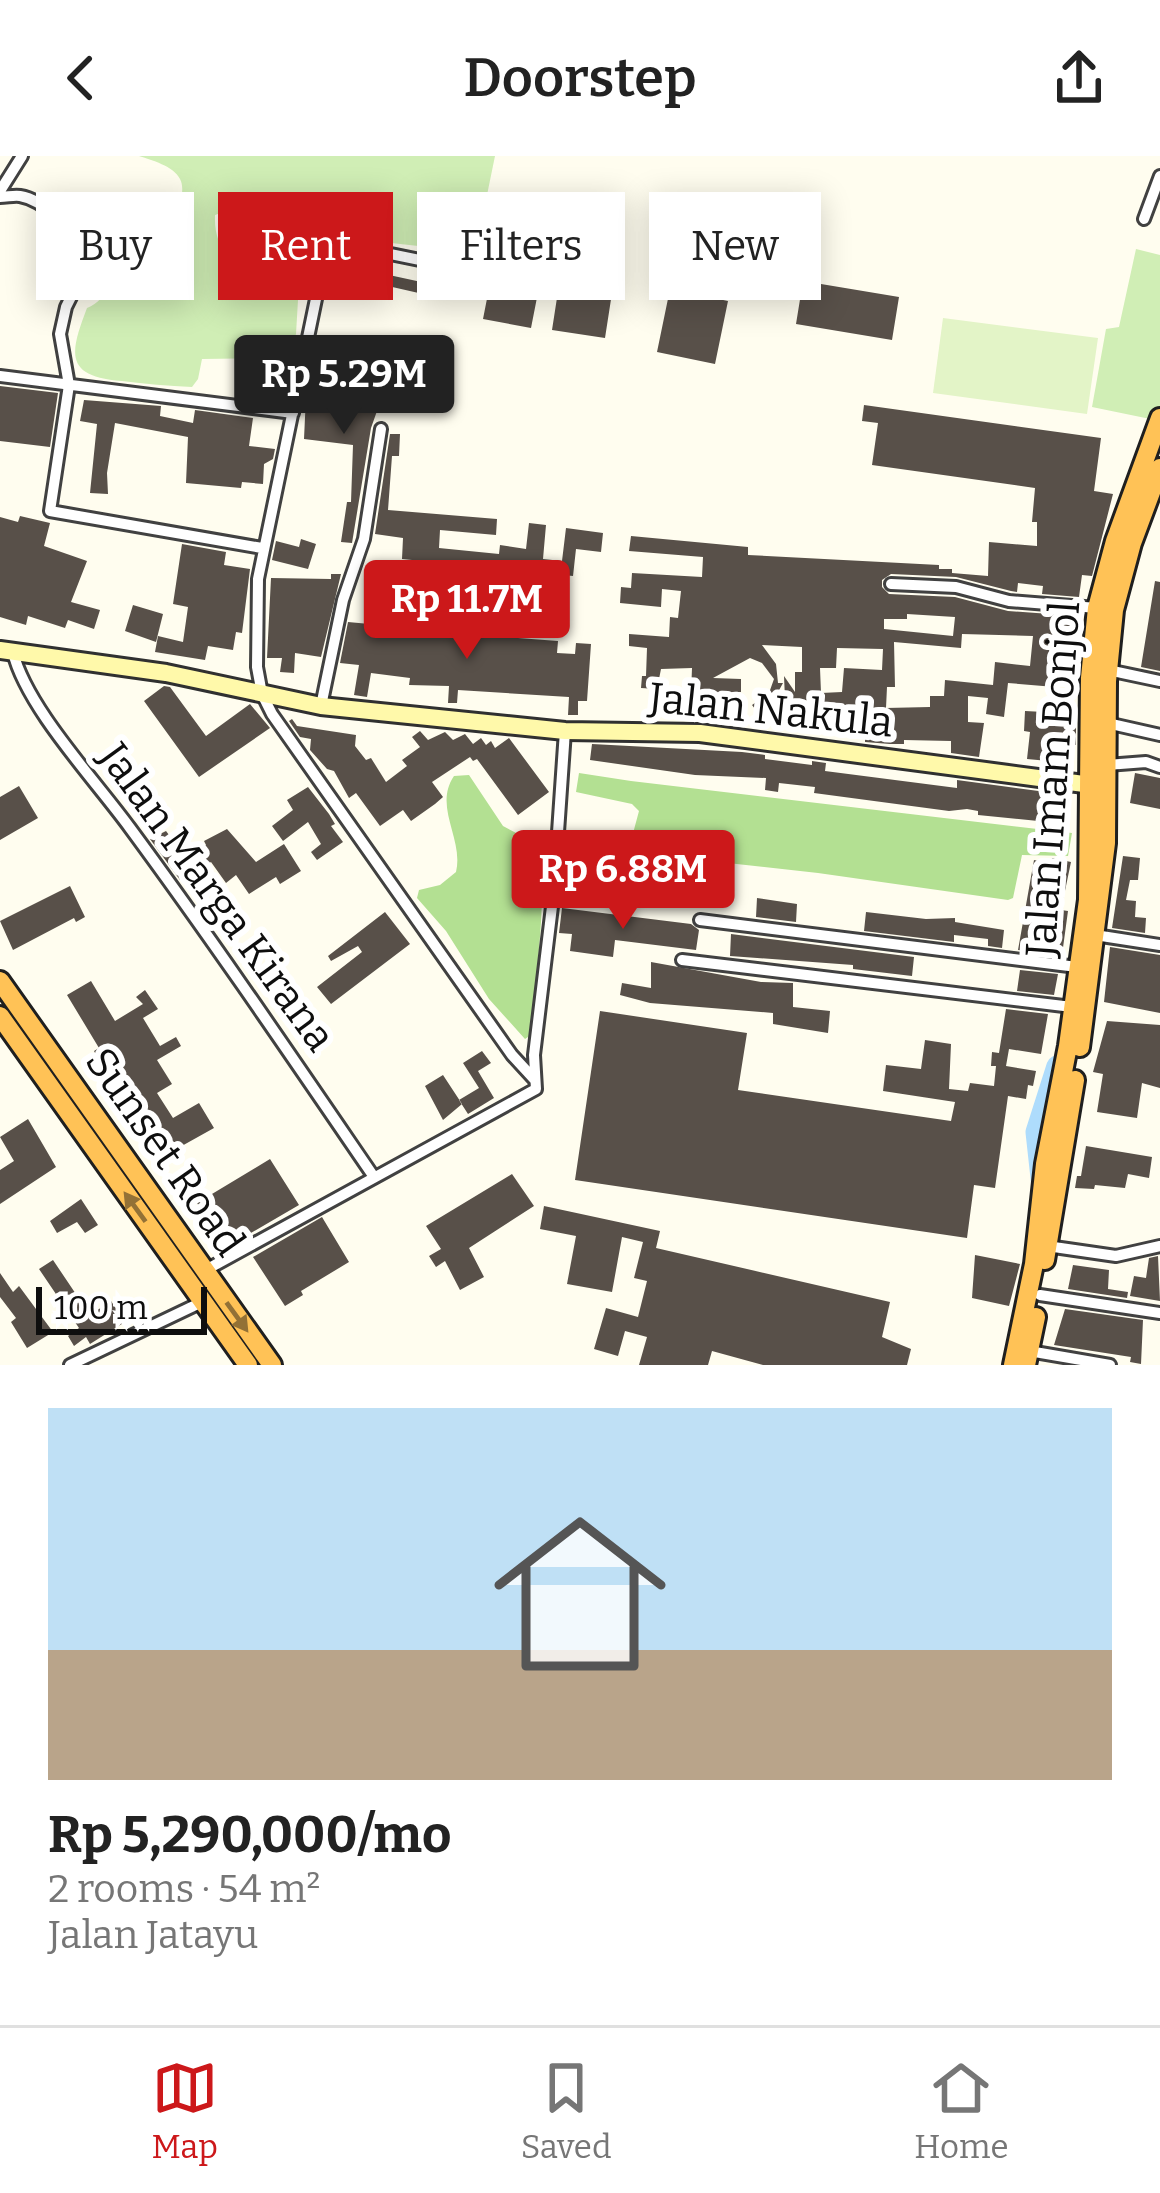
<!DOCTYPE html>
<html lang="en">
<head>
<meta charset="utf-8">
<style>
	:root { --surface:#fff; --page:#f2f2f2; --text:#222; --muted:#767676; --line:#e0e0e0; --accent:#cc181a }
	body { margin:0; font-family:Bitter,serif; background:var(--page); color:var(--text); height:100vh; display:flex; flex-direction:column; font-size:45px; white-space:nowrap }
	* { box-sizing:border-box; margin:0 }
	p { font-size:39px; color:var(--muted) }
	.icon { flex:none; width:66px; height:66px; fill:none; stroke:currentColor; stroke-width:2; stroke-linecap:round; stroke-linejoin:round }
	.map { position:relative; height:1209px; overflow:hidden }
	.sheet { display:flex; flex-direction:column; background:var(--surface); flex:1 }
	.sheet>* { flex:none }
	.top-card { position:absolute; left:36px; top:36px; width:1089px; height:108px; display:flex; gap:24px }
	.scale { position:absolute; left:36px; bottom:30px; width:171px; box-sizing:border-box; padding-left:12px; border:6px solid #0e0e0e; border-top:0; font-size:33px; line-height:42px; white-space:nowrap; color:#0e0e0e; -webkit-text-stroke:9px #fff; paint-order:stroke }
	.price { position:absolute; translate:-50% -102px; padding:0 27px; border-radius:12px; background:var(--accent); color:#fff; font-size:39px; line-height:78px; filter:drop-shadow(0 3px 6px #0008) }
	.price::after { content:''; position:absolute; left:50%; top:72px; width:36px; height:27px; margin-left:-18px; background:inherit; clip-path:polygon(0 0,100% 0,50% 100%) }
	.price.active { background:#222; color:#fff }
	ul { padding:0; list-style:none }
	li { display:grid; align-content:center; gap:24px; height:636px; padding:0 48px }
	li span { display:grid; place-items:center; height:372px; border-radius:0px; color:#555 }
	li>.icon { margin-inline-start:auto }
	span .icon { width:216px; height:216px; fill:#fffc; stroke-width:1 }
	li b { font-size:51px }
	.pill { padding:0 42px; border-radius:0px; background:var(--surface); box-shadow:0 6px 30px #0003; font-size:42px; line-height:108px }
	.pill.active { background:var(--accent); color:#fff }
	header { display:flex; justify-content:space-between; align-items:center; height:156px; padding:0 48px; background:var(--surface); font-size:54px; font-weight:600 }
	.menu { display:flex; justify-content:space-around; align-items:center; height:168px; border-top:3px solid var(--line); background:var(--surface); font-size:33px; color:var(--muted) }
	.menu a { display:grid; justify-items:center; gap:6px }
	.menu .active { color:var(--accent) }
	.map>svg:first-child { display:block }
</style>
</head>
<body>
<header><svg class="icon" aria-label="back" viewBox="0 0 24 24"><path d="M15 5l-7 7 7 7"/></svg>Doorstep<svg class="icon" aria-label="share" viewBox="0 0 24 24"><path d="M12 15V3M7 8l5-5 5 5M5 13v7h14v-7"/></svg></header>
<div class="map">
<svg width="1160" height="1209" viewBox="0 0 1160 1209">
	<rect width="100%" height="100%" fill="#fffdef"/>
	<path fill="#d0eeb5" d="M 139,0 L 495,0 L 479,78 L 464,95 L 382,86 L 307,71 L 312,62 L 306,47 C 279,40 268,31 248,54 L 236,52 L 215,59 C 213,111 256,118 299,127 L 296,178 L 289,198 L 280,202 L 202,203 L 198,223 L 192,231 C 168,230 145,228 122,225 C 65,220 69,199 87,152 C 112,142 114,113 128,91 C 136,88 148,88 156,83 C 169,74 189,40 180,23 C 174,10 151,4 139,0 Z
		M 1136,93 L 1160,99 L 1160,265 L 1092,251 L 1106,173 L 1119,171 Z"/>
	<path fill="#b3e092" d="M 579,617 L 631,625 L 1072,677 L 1068,700 L 1022,699 L 1013,742 L 1008,744 L 818,717 L 628,696 L 639,655 L 632,648 L 576,636 Z
		M 469,619 L 503,670 L 539,689 C 548,751 534,814 534,877 L 525,883 L 489,843 L 446,775 L 417,742 L 419,734 L 440,729 L 456,716 C 464,683 433,651 454,620 Z"/>
	<path fill="#e3f4c7" d="M 943,162 L 1098,182 L 1087,258 L 933,237 Z"/>
	<g fill="none" stroke-linecap="round" stroke-linejoin="round">
		<path stroke="#aedcfc" stroke-width="21" d="M 1042,1031 L 1036,976 L 1057,910"/>
	</g>
	<path fill="#585049" fill-rule="evenodd" d="M 250,79 L 316,93 L 311,121 L 246,104 Z
		M 371,106 L 391,111 L 389,119 L 426,127 L 423,138 L 366,125 Z
		M 494,107 L 542,116 L 531,172 L 483,163 Z
		M 561,116 L 614,124 L 605,182 L 552,174 Z
		M 803,125 L 899,141 L 892,184 L 796,168 Z
		M 670,133 L 728,145 L 715,208 L 657,196 Z
		M 0,230 L 58,237 L 50,291 L 0,285 Z
		M 306,240 L 365,240 L 365,244 L 386,244 L 386,255 L 377,255 L 371,272 L 352,387 L 341,386 L 347,346 L 351,346 L 353,289 L 304,283 Z
		M 84,244 L 161,250 L 160,260 L 193,267 L 195,254 L 253,262 L 249,290 L 275,293 L 273,303 L 264,308 L 263,328 L 242,326 L 241,332 L 186,327 L 188,281 L 115,267 L 107,317 L 108,338 L 90,337 L 97,268 L 80,265 Z
		M 864,249 L 1101,282 L 1094,335 L 1113,338 L 1092,420 L 1082,419 L 1079,441 L 1042,438 L 1043,430 L 1018,427 L 1017,436 L 1011,435 L 956,421 L 891,418 L 882,424 L 882,431 L 889,438 L 955,441 L 1008,455 L 1077,460 L 1074,509 L 1057,508 L 1055,531 L 1008,527 L 1004,561 L 986,558 L 988,542 L 968,540 L 968,566 L 984,567 L 979,601 L 951,597 L 951,585 L 904,584 L 904,588 L 890,588 L 865,586 L 865,580 L 836,579 L 837,566 L 818,567 L 818,545 L 785,543 L 784,520 L 795,536 L 795,516 L 802,516 L 802,491 L 762,489 L 776,508 L 778,527 L 783,527 L 771,549 L 759,558 L 752,549 L 769,537 L 774,523 L 762,507 L 750,502 L 713,522 L 741,523 L 741,536 L 691,538 L 692,512 L 661,513 L 657,533 L 641,532 L 642,520 L 646,520 L 647,492 L 629,490 L 629,478 L 669,481 L 670,461 L 678,462 L 681,435 L 662,433 L 661,451 L 620,447 L 621,431 L 631,432 L 632,417 L 702,421 L 703,401 L 629,395 L 631,380 L 748,391 L 748,399 L 939,409 L 939,413 L 952,413 L 952,417 L 988,420 L 989,386 L 1037,390 L 1037,366 L 1032,366 L 1035,332 L 872,309 L 878,267 L 862,265 ZM 907,458 L 955,461 L 953,480 L 884,473 L 884,463 L 907,463 ZM 962,478 L 1033,480 L 1030,510 L 995,506 L 993,529 L 945,524 L 944,540 L 930,540 L 930,551 L 886,552 L 887,531 L 895,531 L 894,486 L 961,492 ZM 837,492 L 883,493 L 882,514 L 844,512 L 842,536 L 821,537 L 820,512 L 836,512 Z
		M 390,278 L 400,278 L 399,300 L 392,300 L 388,354 L 497,363 L 496,379 L 440,374 L 439,392 L 499,398 L 500,389 L 526,393 L 529,367 L 546,369 L 543,403 L 562,405 L 566,372 L 603,377 L 601,396 L 576,393 L 573,420 L 402,403 L 403,382 L 375,378 Z
		M 20,360 L 50,367 L 44,390 L 87,405 L 71,446 L 100,454 L 94,473 L 68,464 L 65,472 L 28,460 L 26,469 L 0,461 L 0,361 L 18,366 Z
		M 301,383 L 316,388 L 308,413 L 272,404 L 276,385 L 299,391 Z
		M 182,388 L 226,396 L 224,409 L 250,413 L 242,477 L 236,476 L 233,494 L 208,490 L 205,504 L 155,496 L 158,480 L 183,486 L 188,451 L 173,448 Z
		M 331,418 L 341,418 L 321,501 L 295,497 L 294,517 L 280,516 L 282,502 L 267,502 L 271,422 L 331,423 Z
		M 1155,425 L 1160,426 L 1160,515 L 1141,511 Z
		M 133,449 L 163,458 L 156,486 L 125,475 Z
		M 348,466 L 466,477 L 466,473 L 478,473 L 478,477 L 505,481 L 558,485 L 557,497 L 575,498 L 576,487 L 591,488 L 587,545 L 578,545 L 578,559 L 568,559 L 569,541 L 458,534 L 457,547 L 448,547 L 449,530 L 409,529 L 410,522 L 371,517 L 367,541 L 354,539 L 359,509 L 340,507 Z
		M 164,530 L 170,531 L 206,580 L 250,548 L 270,572 L 199,621 L 144,545 Z
		M 1045,549 L 1076,551 L 1076,589 L 1072,588 L 1070,607 L 1027,603 L 1030,576 L 1024,575 L 1025,555 L 1044,556 Z
		M 292,563 L 297,570 L 356,579 L 355,590 L 366,604 L 371,602 L 386,626 L 407,610 L 402,604 L 420,591 L 412,581 L 420,575 L 428,584 L 445,576 L 453,584 L 465,578 L 473,588 L 481,582 L 486,589 L 491,585 L 495,592 L 509,582 L 549,636 L 518,659 L 477,603 L 473,605 L 470,601 L 432,626 L 443,641 L 435,648 L 411,665 L 403,654 L 380,670 L 356,637 L 349,642 L 334,615 L 327,613 L 310,594 L 311,583 L 300,581 L 289,565 Z
		M 592,588 L 742,596 L 765,599 L 765,603 L 812,609 L 812,605 L 826,607 L 825,615 L 957,632 L 957,624 L 1061,638 L 1058,667 L 978,659 L 978,655 L 967,653 L 949,655 L 814,637 L 815,631 L 779,627 L 778,636 L 765,634 L 766,622 L 695,619 L 590,604 Z
		M 1135,617 L 1160,622 L 1160,653 L 1130,647 Z
		M 19,630 L 38,662 L 0,684 L 0,641 Z
		M 308,631 L 329,658 L 335,668 L 331,670 L 343,686 L 317,704 L 311,696 L 321,688 L 308,666 L 283,685 L 272,670 L 293,654 L 287,644 Z
		M 227,673 L 256,706 L 284,688 L 301,715 L 280,728 L 276,721 L 249,738 L 236,719 L 226,727 L 211,706 L 180,724 L 150,683 L 166,675 L 187,703 L 206,689 L 204,685 Z
		M 1123,700 L 1140,702 L 1138,724 L 1130,724 L 1126,744 L 1136,745 L 1135,761 L 1146,762 L 1145,777 L 1112,772 Z
		M 1052,702 L 1071,706 L 1061,754 L 1068,755 L 1062,799 L 1018,794 L 1034,704 L 1051,708 Z
		M 70,730 L 85,761 L 76,766 L 74,762 L 13,794 L 0,765 Z
		M 757,742 L 797,748 L 796,766 L 756,761 Z
		M 562,752 L 691,768 L 699,774 L 696,794 L 615,784 L 613,801 L 570,795 L 572,778 L 559,777 Z
		M 385,756 L 410,788 L 331,848 L 317,831 L 362,796 L 358,790 L 331,805 L 328,800 Z
		M 866,756 L 926,763 L 955,762 L 955,766 L 1004,774 L 1002,792 L 988,790 L 988,783 L 954,779 L 954,786 L 864,775 Z
		M 731,778 L 914,801 L 912,820 L 853,813 L 853,809 L 730,800 Z
		M 1110,791 L 1160,799 L 1160,857 L 1104,846 Z
		M 651,806 L 761,826 L 793,827 L 793,851 L 830,855 L 828,877 L 773,868 L 773,857 L 650,847 L 620,839 L 622,827 L 651,832 Z
		M 1020,814 L 1058,818 L 1054,839 L 1017,835 Z
		M 91,825 L 115,865 L 143,848 L 136,841 L 145,834 L 158,853 L 143,862 L 160,890 L 176,881 L 181,890 L 157,904 L 172,928 L 157,937 L 173,962 L 199,947 L 214,972 L 171,996 L 141,946 L 134,950 L 119,926 L 113,929 L 94,895 L 99,892 L 67,839 Z
		M 1006,853 L 1048,858 L 1041,898 L 1009,893 L 1006,910 L 1036,915 L 1033,930 L 1028,929 L 1026,943 L 1008,940 L 995,1032 L 974,1029 L 967,1082 L 575,1024 L 600,855 L 747,877 L 738,934 L 951,965 L 955,946 L 883,935 L 886,909 L 921,913 L 925,884 L 951,888 L 949,933 L 968,935 L 970,927 L 994,930 L 996,910 L 991,910 L 992,896 L 999,897 Z
		M 1107,865 L 1160,869 L 1160,932 L 1142,927 L 1137,962 L 1097,956 L 1103,918 L 1093,916 Z
		M 482,895 L 491,907 L 478,915 L 494,942 L 468,958 L 459,944 L 479,932 L 463,907 Z
		M 443,919 L 462,948 L 443,964 L 425,930 Z
		M 28,963 L 56,1011 L 0,1048 L 0,1014 L 14,1005 L 0,981 Z
		M 1086,990 L 1152,1001 L 1149,1022 L 1128,1018 L 1125,1032 L 1095,1029 L 1094,1033 L 1075,1032 L 1077,1020 L 1081,1020 Z
		M 270,1003 L 299,1049 L 225,1092 L 197,1047 Z
		M 512,1018 L 534,1050 L 469,1092 L 484,1121 L 460,1134 L 445,1105 L 436,1111 L 429,1100 L 441,1093 L 426,1070 Z
		M 81,1043 L 98,1069 L 85,1077 L 77,1066 L 57,1077 L 50,1065 Z
		M 544,1050 L 660,1075 L 656,1092 L 890,1146 L 882,1181 L 911,1193 L 907,1209 L 763,1209 L 712,1195 L 708,1209 L 639,1209 L 647,1181 L 625,1175 L 618,1200 L 594,1193 L 606,1152 L 638,1161 L 647,1125 L 634,1122 L 643,1086 L 622,1081 L 612,1136 L 567,1128 L 576,1080 L 540,1073 Z
		M 322,1061 L 349,1106 L 301,1135 L 303,1139 L 285,1150 L 253,1101 Z
		M 975,1099 L 1020,1108 L 1009,1150 L 972,1142 Z
		M 1158,1100 L 1160,1145 L 1130,1140 L 1134,1120 L 1146,1122 L 1149,1102 Z
		M 53,1104 L 90,1159 L 111,1145 L 125,1166 L 90,1188 L 86,1181 L 74,1190 L 68,1180 L 79,1172 L 39,1113 Z
		M 1073,1109 L 1109,1114 L 1108,1133 L 1128,1136 L 1127,1142 L 1068,1133 Z
		M 0,1117 L 13,1136 L 19,1130 L 53,1176 L 27,1192 L 11,1166 L 16,1162 L 0,1141 Z
		M 1065,1153 L 1143,1164 L 1141,1208 L 1130,1206 L 1131,1201 L 1054,1189 Z"/>
	<g fill="none" stroke-linecap="round" stroke-linejoin="round">
		<defs>
			<path id="minor" d="M 0,35 L 22,0
				M 0,41 C 7,41 14,39 20,40 C 44,44 72,73 75,96 L 71,99 L 49,95
				M 1144,63 L 1160,20
				M 248,69 L 464,113
				M 328,85 L 258,423 L 257,511 L 262,538 L 272,558 L 512,899 L 535,924
				M 75,96 L 78,127 L 66,151 L 60,178 L 69,229 L 50,355 L 262,392
				M 0,220 L 293,257
				M 891,428 L 956,431 L 1009,445 L 1097,452
				M 13,496 C 26,551 96,625 130,672 C 214,786 294,904 374,1021
				M 1108,514 L 1160,525
				M 321,550 L 343,444 L 364,383 L 381,273
				M 1107,567 L 1160,579
				M 1107,609 L 1146,606 L 1160,611
				M 700,764 L 1077,811
				M 1095,779 L 1160,789
				M 682,804 L 1072,851
				M 1047,1090 L 1116,1100 L 1160,1090
				M 204,1115 L 536,933 L 534,899 L 554,734 L 565,575
				M 1040,1139 L 1160,1157
				M 1029,1195 L 1110,1209
				M 70,1209 L 202,1146"/>
			<path id="secondary" d="M 0,494 L 166,517 L 321,550 L 565,575 L 700,577 L 1099,630"/>
			<path id="trunk" d="M 0,825 L 272,1209
				M 0,860 L 248,1209
				M 1080,891 L 1106,687 L 1107,525 L 1114,454 L 1132,387 L 1160,312
				M 1045,1104 L 1075,924
				M 1013,1209 L 1034,1108 L 1045,1008 L 1068,890 L 1088,744 L 1090,522 L 1097,452 L 1115,385 L 1160,262
				M 1026,1209 L 1036,1161"/>
		</defs>
		<use href="#minor" stroke="#414141" stroke-width="16"/>
		<use href="#secondary" stroke="#303030" stroke-width="22"/>
		<use href="#trunk" stroke="#1f1f1f" stroke-width="24"/>
		<use href="#minor" stroke="#fff" stroke-width="10"/>
		<use href="#secondary" stroke="#fff9aa" stroke-width="16"/>
		<use href="#trunk" stroke="#ffc256" stroke-width="18"/>
	</g>
	<defs><path id="oneway-solid" d="M-6-.8H1V-3.2L6.5 0L1 3.2V.8H-6Z" transform="scale(3)"/></defs>
	<g fill="#937136">
		<use href="#oneway-solid" transform="translate(135 1051) rotate(-126)"/>
		<use href="#oneway-solid" transform="translate(237 1161) rotate(54)"/>
	</g>
	<g text-anchor="middle" dominant-baseline="central" stroke-width="12" stroke-linejoin="round" paint-order="stroke">
		<g font-size="42" fill="#0e0e0e" stroke="#fff">
			<text transform="translate(771 554) rotate(6)">Jalan Nakula</text>
			<text transform="translate(1053 623) rotate(-86)">Jalan Imam Bonjol</text>
			<text transform="translate(217 741) rotate(54)">Jalan Marga Kirana</text>
			<text transform="translate(165 996) rotate(55)">Sunset Road</text>
		</g>
	</g>
</svg>
<div class="scale">100 m</div>
<b class="price active" style="left:344px;top:281px">Rp 5.29M</b>
<b class="price" style="left:467px;top:506px">Rp 11.7M</b>
<b class="price" style="left:623px;top:776px">Rp 6.88M</b>
<div class="top-card">
<a class="pill">Buy</a>
<a class="pill active">Rent</a>
<a class="pill">Filters</a>
<a class="pill">New</a>
</div>
</div>
<section class="sheet">
<ul>
<li><span style="background:linear-gradient(#bfe0f5 65%,#b9a48a 0)"><svg class="icon" aria-label="home" viewBox="0 0 24 24"><path d="M3 11l9-7 9 7M6 9v11h12V9"/></svg></span><div><b>Rp 5,290,000/mo</b><p>2 rooms · 54 m²</p><p>Jalan Jatayu</p></div></li>
</ul>
</section>
<nav class="menu">
<a class="active"><svg class="icon" aria-label="map" viewBox="0 0 24 24"><path d="M3 6l6-2 6 2 6-2v14l-6 2-6-2-6 2zM9 4v14M15 6v14"/></svg>Map</a>
<a><svg class="icon" aria-label="saved" viewBox="0 0 24 24"><path d="M7 4h10v16l-5-4-5 4z"/></svg>Saved</a>
<a><svg class="icon" aria-label="home" viewBox="0 0 24 24"><path d="M3 11l9-7 9 7M6 9v11h12V9"/></svg>Home</a>
</nav>
</body>
</html>
